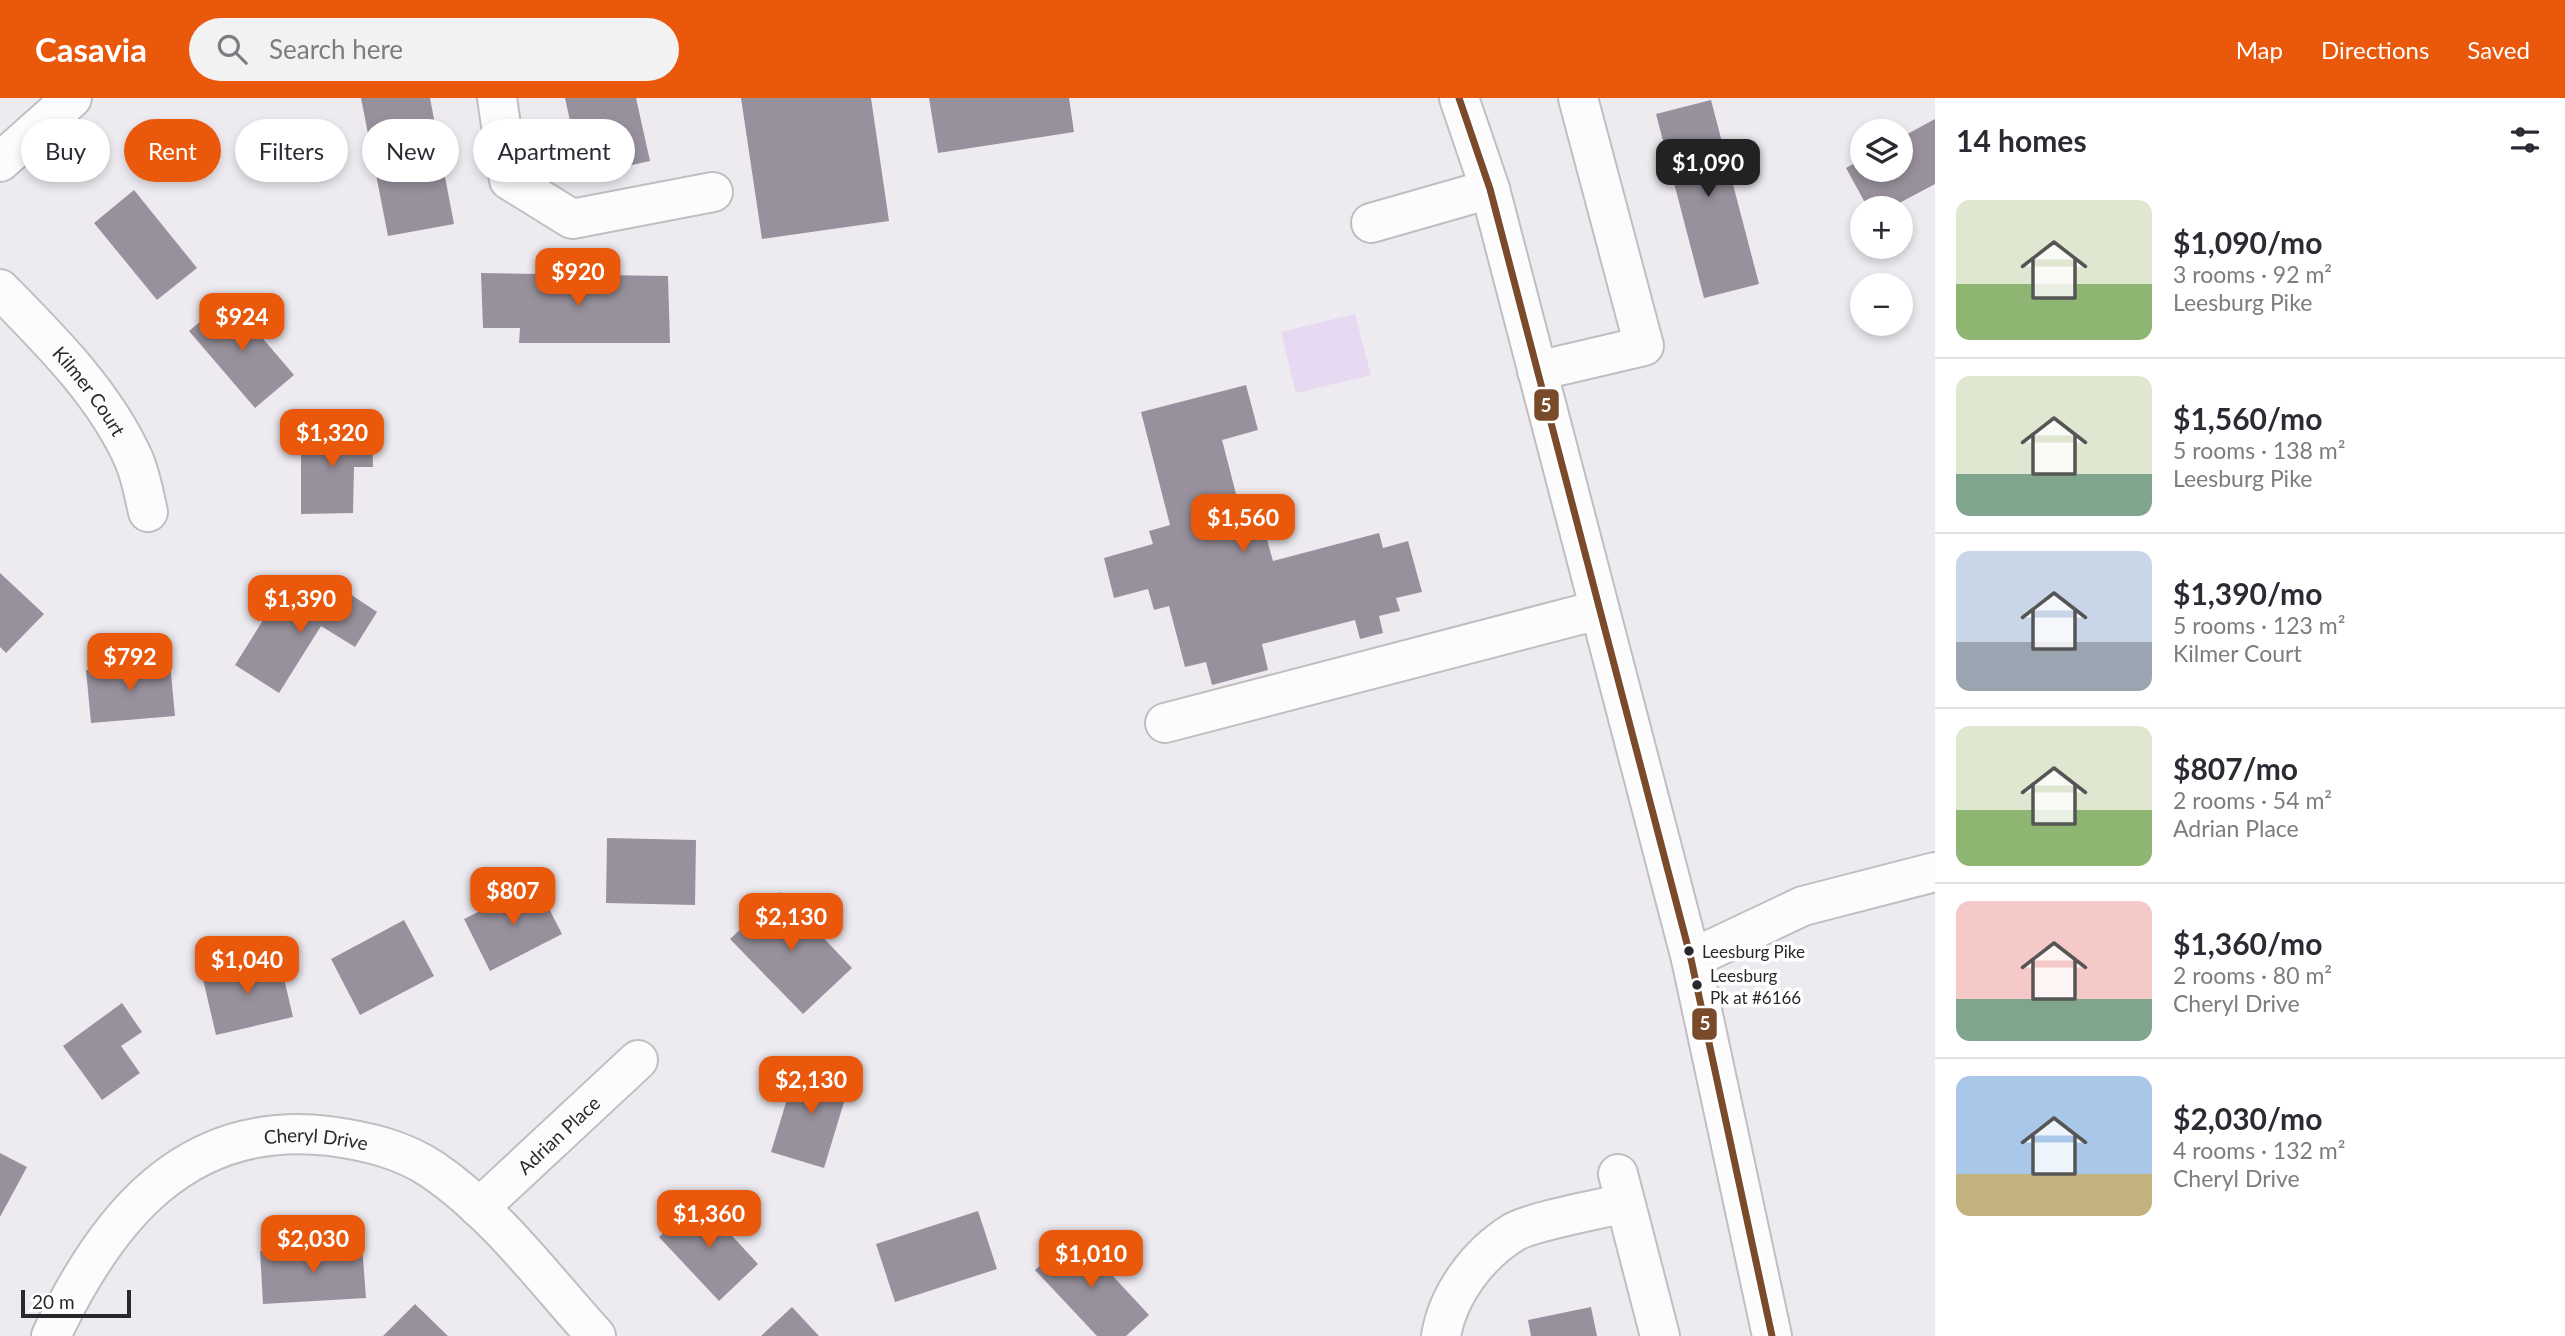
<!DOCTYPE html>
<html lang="en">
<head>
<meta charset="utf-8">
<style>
	:root { --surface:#fff; --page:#f2f2f3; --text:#2b2b33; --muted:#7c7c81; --line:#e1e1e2; --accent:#ea580c }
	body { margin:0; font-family:Lato,sans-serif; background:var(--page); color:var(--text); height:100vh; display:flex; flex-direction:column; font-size:26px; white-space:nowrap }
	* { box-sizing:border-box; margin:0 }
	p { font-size:23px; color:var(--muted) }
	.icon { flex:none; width:38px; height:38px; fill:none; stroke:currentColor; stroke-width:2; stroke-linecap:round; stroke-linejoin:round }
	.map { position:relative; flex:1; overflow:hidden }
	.sheet { display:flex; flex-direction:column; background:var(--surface); width:630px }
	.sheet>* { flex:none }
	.guide { position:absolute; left:21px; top:21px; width:665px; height:63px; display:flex; gap:14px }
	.tools { position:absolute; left:1850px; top:21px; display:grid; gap:14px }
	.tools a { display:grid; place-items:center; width:63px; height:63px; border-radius:50%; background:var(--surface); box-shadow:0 4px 10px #0003; font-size:35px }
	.scale { position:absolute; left:21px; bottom:18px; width:110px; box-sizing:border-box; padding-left:7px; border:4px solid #2b282d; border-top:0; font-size:19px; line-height:24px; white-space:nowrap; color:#2b282d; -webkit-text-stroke:5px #fff; paint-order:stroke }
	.price { position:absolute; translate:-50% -60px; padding:0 16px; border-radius:14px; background:var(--accent); color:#fff; font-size:23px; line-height:46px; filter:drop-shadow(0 2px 4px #0008) }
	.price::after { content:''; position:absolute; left:50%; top:42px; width:21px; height:16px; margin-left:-10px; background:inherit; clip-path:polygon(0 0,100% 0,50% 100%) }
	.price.current { background:#222; color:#fff }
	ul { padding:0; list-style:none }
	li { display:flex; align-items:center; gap:21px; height:175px; padding:0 21px }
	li+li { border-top:2px solid var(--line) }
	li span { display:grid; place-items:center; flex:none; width:196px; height:140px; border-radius:14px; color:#555 }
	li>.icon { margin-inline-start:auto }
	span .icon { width:84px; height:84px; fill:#fffc; stroke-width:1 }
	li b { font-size:30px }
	h2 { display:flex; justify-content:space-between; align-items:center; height:84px; padding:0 21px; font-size:30px }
	.pill { padding:0 24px; border-radius:32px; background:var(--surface); box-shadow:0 4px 10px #0003; font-size:24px; line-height:63px }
	.pill.current { background:var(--accent); color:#fff }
	header { display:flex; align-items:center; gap:42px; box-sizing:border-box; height:98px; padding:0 35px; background:var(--accent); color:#fff }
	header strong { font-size:33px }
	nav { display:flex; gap:38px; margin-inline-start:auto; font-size:24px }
	.search { width:490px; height:63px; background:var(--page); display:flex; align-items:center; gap:18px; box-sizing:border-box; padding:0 24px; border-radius:38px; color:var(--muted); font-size:26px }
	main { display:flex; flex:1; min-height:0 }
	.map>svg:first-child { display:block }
</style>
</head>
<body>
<header>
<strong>Casavia</strong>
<div class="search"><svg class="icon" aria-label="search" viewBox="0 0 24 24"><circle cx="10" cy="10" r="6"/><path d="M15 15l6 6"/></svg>Search here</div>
<nav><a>Map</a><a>Directions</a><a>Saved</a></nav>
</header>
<main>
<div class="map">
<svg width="1935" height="1238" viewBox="0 0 1935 1238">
	<rect width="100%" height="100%" fill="#eeebf0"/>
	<path fill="#e7d9f2" d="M 1355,216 L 1371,277 L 1296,295 L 1281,234 Z"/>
	<path fill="#98919d" d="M 361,0 L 430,0 L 454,126 L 388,138 Z
		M 565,0 L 636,0 L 650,63 L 582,78 Z
		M 741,0 L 871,0 L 889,123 L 762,141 Z
		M 929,0 L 1069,0 L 1074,34 L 938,55 Z
		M 1711,2 L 1759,186 L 1704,200 L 1656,16 Z
		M 1935,21 L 1935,86 L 1890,110 L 1868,110 L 1846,70 L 1862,61 L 1862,72 L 1900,72 L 1900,40 Z
		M 134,92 L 197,170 L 157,202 L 94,125 Z
		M 481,175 L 668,178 L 670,245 L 519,245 L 520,230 L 483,230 Z
		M 228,200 L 294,277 L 255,310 L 189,233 Z
		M 1246,287 L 1258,332 L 1222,342 L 1248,442 L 1266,438 L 1273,463 L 1379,435 L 1383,450 L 1408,443 L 1422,494 L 1396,500 L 1400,513 L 1379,518 L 1383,535 L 1360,541 L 1355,522 L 1262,546 L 1268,572 L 1212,587 L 1206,564 L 1185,569 L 1169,508 L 1154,512 L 1148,491 L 1114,500 L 1104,460 L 1153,446 L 1149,433 L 1170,427 L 1141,314 Z
		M 301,332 L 372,332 L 373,369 L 354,369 L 353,415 L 301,416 Z
		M 0,475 L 44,516 L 6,555 L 0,549 Z
		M 338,488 L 377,514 L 355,549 L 321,528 L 279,595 L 235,567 L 280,495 L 318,520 Z
		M 170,565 L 175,618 L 91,625 L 86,572 Z
		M 607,740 L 696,742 L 695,807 L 606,805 Z
		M 536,785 L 562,836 L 490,873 L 464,821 Z
		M 780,794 L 852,870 L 803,916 L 730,841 Z
		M 404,822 L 434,878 L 360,917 L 331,861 Z
		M 279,859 L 293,919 L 216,937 L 202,877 Z
		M 122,905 L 142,934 L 121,948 L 140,975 L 102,1002 L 63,948 Z
		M 798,965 L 851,981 L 824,1070 L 771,1054 Z
		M 0,1055 L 27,1069 L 0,1119 Z
		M 699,1102 L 758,1166 L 719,1203 L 659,1139 Z
		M 978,1113 L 997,1171 L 895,1204 L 876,1146 Z
		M 1074,1136 L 1149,1217 L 1126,1238 L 1097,1238 L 1035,1172 Z
		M 362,1147 L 366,1200 L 263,1206 L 260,1153 Z
		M 415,1206 L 448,1238 L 383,1238 Z
		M 792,1209 L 819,1238 L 761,1238 Z
		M 1591,1209 L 1597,1238 L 1531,1238 L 1528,1222 Z"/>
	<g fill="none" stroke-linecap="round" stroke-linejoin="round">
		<defs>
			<g id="minor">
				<path d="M 497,0 L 509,82 L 572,121 L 713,94"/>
				<path d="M 0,64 L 72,0"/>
				<path d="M 1371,125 L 1490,91"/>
				<path id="s1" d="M 0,191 C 50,242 105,296 134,362 C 141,378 144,397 148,414"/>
				<path d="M 1537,273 L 1644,248 L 1578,0"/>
				<path d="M 1165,625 L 1598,512"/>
				<path d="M 1691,861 L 1803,808 L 1935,774"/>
				<path d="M 1618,1076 L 1660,1238"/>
				<path id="s2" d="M 479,1110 L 638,962"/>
				<path id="s3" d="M 51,1238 C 106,1121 185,1021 329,1038 C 366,1043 402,1051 433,1072 C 496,1115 545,1182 596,1238"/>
				<path d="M 1441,1238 C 1448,1196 1478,1156 1514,1134 C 1533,1123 1601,1111 1625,1105"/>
			</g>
			<path id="major" d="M 1459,0 L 1490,91 L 1691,861 L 1772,1238"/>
		</defs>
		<use href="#minor" stroke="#c1bec2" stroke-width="42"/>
		<use href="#major" stroke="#c1bec2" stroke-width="42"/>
		<use href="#minor" stroke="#fcfcfd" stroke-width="38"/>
		<use href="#major" stroke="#fcfcfd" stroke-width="38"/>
		<defs>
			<path id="bus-1" d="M 1459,0 L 1490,91 L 1691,861 L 1772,1238"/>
		</defs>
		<use href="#bus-1" stroke="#fff" stroke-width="12"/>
		<use href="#bus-1" stroke="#7a4b2a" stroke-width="7"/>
	</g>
	<g fill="#2b282d" stroke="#fff" stroke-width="2.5">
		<circle cx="1689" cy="853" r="6"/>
		<circle cx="1697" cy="887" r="6"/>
	</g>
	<g text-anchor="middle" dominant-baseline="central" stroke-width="7" stroke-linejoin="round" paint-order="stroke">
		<g font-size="17" fill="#2b282d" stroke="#fff" text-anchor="start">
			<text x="1702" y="853">Leesburg Pike</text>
			<text x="1710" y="877">Leesburg<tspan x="1710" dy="22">Pk at #6166</tspan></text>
		</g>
		<g font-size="19" fill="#2b282d" stroke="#fff">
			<text stroke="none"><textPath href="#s1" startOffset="136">Kilmer Court</textPath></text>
			<text stroke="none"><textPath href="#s2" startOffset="108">Adrian Place</textPath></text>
			<text stroke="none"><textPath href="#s3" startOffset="357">Cheryl Drive</textPath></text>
		</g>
	</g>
	<g stroke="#fff" stroke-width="2.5">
		<rect x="1533" y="290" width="27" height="34" rx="7" fill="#7a4b2a"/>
		<rect x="1691" y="909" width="27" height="34" rx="7" fill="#7a4b2a"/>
	</g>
	<g font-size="19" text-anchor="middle" font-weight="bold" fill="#fff">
		<text x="1546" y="314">5</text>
		<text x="1705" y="932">5</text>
	</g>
</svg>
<div class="tools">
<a><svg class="icon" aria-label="layers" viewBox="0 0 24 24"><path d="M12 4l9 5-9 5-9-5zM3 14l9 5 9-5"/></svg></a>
<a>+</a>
<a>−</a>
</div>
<div class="scale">20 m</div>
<b class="price current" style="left:1708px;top:101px">$1,090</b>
<b class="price" style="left:578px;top:210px">$920</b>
<b class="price" style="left:242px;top:255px">$924</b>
<b class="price" style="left:332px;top:371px">$1,320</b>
<b class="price" style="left:1243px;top:456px">$1,560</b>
<b class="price" style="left:300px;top:537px">$1,390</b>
<b class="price" style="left:130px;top:595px">$792</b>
<b class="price" style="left:513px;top:829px">$807</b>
<b class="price" style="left:791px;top:855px">$2,130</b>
<b class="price" style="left:247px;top:898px">$1,040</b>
<b class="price" style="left:811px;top:1018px">$2,130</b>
<b class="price" style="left:709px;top:1152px">$1,360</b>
<b class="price" style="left:313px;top:1177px">$2,030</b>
<b class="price" style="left:1091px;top:1192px">$1,010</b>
<div class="guide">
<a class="pill">Buy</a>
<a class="pill current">Rent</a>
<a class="pill">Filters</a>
<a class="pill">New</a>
<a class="pill">Apartment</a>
</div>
</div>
<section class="sheet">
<h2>14 homes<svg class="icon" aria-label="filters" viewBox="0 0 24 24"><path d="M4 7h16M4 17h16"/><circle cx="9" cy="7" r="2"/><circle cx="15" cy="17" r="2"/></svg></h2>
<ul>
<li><span style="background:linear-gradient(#dfe7d0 60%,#8fb573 0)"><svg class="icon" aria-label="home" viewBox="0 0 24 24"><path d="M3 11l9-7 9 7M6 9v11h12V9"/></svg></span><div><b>$1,090/mo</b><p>3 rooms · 92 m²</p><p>Leesburg Pike</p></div></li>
<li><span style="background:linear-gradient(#dfe7d0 70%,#7fa58c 0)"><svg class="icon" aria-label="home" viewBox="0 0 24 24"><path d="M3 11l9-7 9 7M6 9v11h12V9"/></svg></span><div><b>$1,560/mo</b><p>5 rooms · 138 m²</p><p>Leesburg Pike</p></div></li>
<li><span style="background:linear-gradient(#c9d6e8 65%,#9aa5b1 0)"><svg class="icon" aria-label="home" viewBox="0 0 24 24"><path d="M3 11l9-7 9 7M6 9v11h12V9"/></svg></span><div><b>$1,390/mo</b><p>5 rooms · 123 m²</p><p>Kilmer Court</p></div></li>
<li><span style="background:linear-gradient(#dfe7d0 60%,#8fb573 0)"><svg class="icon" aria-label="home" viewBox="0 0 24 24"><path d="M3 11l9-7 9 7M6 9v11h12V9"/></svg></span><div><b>$807/mo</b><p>2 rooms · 54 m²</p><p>Adrian Place</p></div></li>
<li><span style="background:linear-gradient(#f6c9c9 70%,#7fa58c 0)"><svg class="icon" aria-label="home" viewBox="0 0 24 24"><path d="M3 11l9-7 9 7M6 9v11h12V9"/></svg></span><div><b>$1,360/mo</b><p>2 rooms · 80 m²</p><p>Cheryl Drive</p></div></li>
<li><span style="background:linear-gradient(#a9c7e8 70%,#c2b280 0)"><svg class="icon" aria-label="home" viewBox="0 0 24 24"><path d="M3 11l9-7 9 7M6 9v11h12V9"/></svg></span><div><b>$2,030/mo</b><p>4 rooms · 132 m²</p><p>Cheryl Drive</p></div></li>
</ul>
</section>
</main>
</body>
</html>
